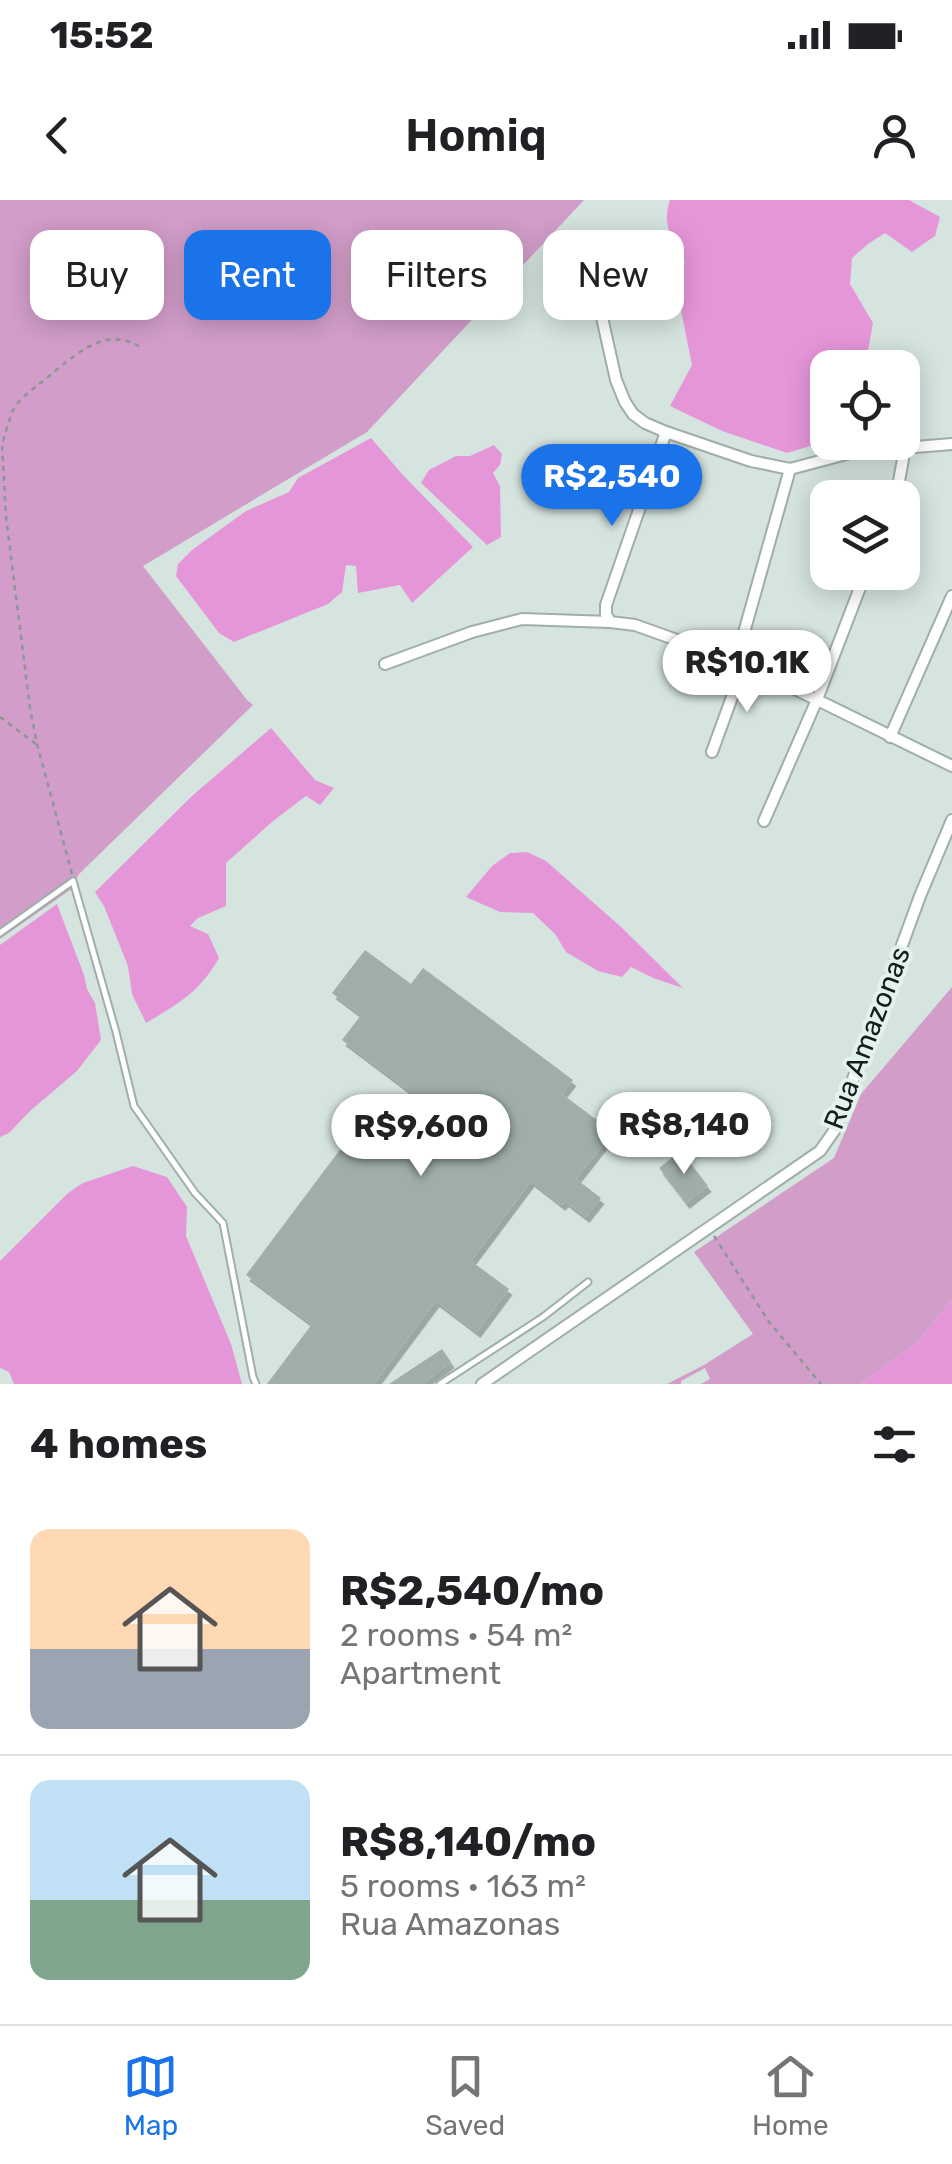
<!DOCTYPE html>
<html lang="en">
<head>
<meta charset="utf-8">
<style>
	:root { --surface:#fff; --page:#f2f2f2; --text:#202124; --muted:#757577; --line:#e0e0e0; --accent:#1a73e8 }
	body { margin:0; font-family:Rubik,sans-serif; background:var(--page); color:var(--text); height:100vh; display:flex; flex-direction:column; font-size:38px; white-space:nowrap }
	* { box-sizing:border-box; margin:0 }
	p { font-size:32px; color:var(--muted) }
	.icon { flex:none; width:55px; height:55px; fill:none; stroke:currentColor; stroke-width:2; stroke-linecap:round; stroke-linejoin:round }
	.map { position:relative; height:1184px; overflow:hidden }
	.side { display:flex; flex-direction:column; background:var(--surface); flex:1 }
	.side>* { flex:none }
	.top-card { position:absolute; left:30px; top:30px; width:892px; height:90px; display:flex; gap:20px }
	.tools { position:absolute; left:810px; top:150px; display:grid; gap:20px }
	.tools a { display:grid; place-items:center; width:110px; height:110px; border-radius:20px; background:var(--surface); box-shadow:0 5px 25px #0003; font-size:50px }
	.price { position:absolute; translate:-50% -85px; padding:0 22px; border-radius:35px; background:#fff; color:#222; font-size:32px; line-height:65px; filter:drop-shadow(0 2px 5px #0008) }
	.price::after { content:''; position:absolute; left:50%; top:60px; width:30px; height:22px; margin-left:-15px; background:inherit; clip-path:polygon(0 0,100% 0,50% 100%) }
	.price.on { background:var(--accent); color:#fff }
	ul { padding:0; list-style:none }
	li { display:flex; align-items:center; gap:30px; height:250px; padding:0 30px }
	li+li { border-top:2px solid var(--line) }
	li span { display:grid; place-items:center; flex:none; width:280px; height:200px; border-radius:20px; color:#555 }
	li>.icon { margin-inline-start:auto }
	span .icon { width:120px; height:120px; fill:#fffc; stroke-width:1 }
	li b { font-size:42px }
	h2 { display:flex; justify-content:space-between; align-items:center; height:120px; padding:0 30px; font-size:42px }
	.pill { padding:0 35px; border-radius:20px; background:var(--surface); box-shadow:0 5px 25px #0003; font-size:35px; line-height:90px }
	.pill.on { background:var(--accent); color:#fff }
	.status { display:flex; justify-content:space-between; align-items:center; height:70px; padding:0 50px; background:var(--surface); direction:ltr }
	.status svg { height:28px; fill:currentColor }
	header { display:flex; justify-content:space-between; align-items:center; height:130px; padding:0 30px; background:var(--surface); font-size:45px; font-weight:600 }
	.tabs { display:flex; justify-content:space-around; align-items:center; height:140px; border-top:2px solid var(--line); background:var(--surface); font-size:28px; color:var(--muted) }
	.tabs a { display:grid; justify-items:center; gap:5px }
	.tabs .on { color:var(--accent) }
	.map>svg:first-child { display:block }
</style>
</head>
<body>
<div class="status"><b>15:52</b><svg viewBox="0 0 49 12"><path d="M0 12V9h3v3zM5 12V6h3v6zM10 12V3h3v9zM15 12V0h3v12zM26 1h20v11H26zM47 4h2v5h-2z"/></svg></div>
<header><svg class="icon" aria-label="back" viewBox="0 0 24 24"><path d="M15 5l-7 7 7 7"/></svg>Homiq<svg class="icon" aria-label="person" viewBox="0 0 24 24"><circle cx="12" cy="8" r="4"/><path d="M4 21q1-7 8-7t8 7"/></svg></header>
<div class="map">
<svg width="952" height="1184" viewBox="0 0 952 1184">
	<defs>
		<filter id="shadow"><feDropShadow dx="3.5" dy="6" stdDeviation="0" flood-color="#0004"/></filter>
	</defs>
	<rect width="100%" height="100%" fill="#d5e4df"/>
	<path fill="#d29dc9" d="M 0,0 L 584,0 L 367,232 L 143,366 L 247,500 L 253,505 L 79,674 L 70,690 L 0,739 Z
		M 952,787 L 952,1099 L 917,1143 L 860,1184 L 701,1184 L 710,1179 L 705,1168 L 681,1181 L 681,1184 L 667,1184 L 704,1165 L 753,1134 L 694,1052 L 834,958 L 861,894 Z"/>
	<path fill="#e596d9" d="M 670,0 L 909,0 L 940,17 L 935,36 L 912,52 L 885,33 L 868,44 L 852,58 L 850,84 L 873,123 L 865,167 L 828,168 L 827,241 L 787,253 L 722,231 L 670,206 L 692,165 L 678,95 L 669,79 L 685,63 C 673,42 661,24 670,0 Z
		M 371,238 L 402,274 L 473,347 L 412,403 L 400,385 L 358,393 L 356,366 L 346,365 L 342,392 L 328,404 L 234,442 L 219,433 L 176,376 L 178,364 L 192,350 L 246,311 L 289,292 L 298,278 Z
		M 494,245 L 502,254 L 500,265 L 493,273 L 500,286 L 501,337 L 487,345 L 421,283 L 429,270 L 456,256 L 470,256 Z
		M 271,528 L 315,580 L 334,588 L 320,605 L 306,596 L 273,621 L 226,663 L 226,706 L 198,718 L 190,726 L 208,734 L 219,758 C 200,792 178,804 146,823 L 132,794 L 128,766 L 104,706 L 95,692 L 192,596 Z
		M 527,652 L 546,661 L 620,726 L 683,788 L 653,778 L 631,767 L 622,777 L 598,771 L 566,752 L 555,734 L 533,713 L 500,712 L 466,697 L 492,666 L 510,653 Z
		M 57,704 L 84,775 L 87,789 L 95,803 L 101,840 L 77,871 L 30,911 L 9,933 L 0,937 L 0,745 Z
		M 133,966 L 167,977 L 187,1007 L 186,1036 L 231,1144 L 242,1184 L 14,1184 L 9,1172 L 0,1168 L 0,1061 L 68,993 L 83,983 Z
		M 952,1099 L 952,1184 L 860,1184 L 917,1143 Z"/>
	<path fill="#9faea8" filter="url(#shadow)" d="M 365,750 L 411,784 L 423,768 L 573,880 L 562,894 L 613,932 L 576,979 L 601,998 L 586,1017 L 565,1001 L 562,1005 L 531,981 L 471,1061 L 509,1089 L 477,1132 L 436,1101 L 374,1184 L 267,1184 L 312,1124 L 246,1075 L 366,915 L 374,922 L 392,898 L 454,943 L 463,931 L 342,840 L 361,815 L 332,793 Z
		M 681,951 L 708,986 L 686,1003 L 659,968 Z
		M 442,1149 L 451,1162 L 422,1184 L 389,1184 Z"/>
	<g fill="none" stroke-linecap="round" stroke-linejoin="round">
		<defs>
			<path id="service" d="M 0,733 L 73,681 L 116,832 L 134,906 L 195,993 L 223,1023 L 253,1177 L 256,1184
				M 440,1184 L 543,1117 L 588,1082"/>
			<path id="minor" d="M 601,113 L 616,180 L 625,202 L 633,214 L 645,223 L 666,232 L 751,261 L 790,269 L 854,252 L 952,244
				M 896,298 L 905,248
				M 610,422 L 606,414 L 606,405 L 666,232
				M 736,461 L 790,269
				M 385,464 L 472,432 L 522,419 L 610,422 L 635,425 L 744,464 L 952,566
				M 890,537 L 952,396
				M 712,552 L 744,464
				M 764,621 L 816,502 L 866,372
				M 482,1184 L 807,960 L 820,951 L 834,931 L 920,696 L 952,620"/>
		</defs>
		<use href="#service" stroke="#a0aea9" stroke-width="9"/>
		<use href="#minor" stroke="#a0aea9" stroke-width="14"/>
		<path stroke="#8c9794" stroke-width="2.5" stroke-dasharray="5 5" stroke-linecap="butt" d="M 0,517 L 36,544
			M 72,674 L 37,544 L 30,508 L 6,317 L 2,244 L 12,212 L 17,204 C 26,193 37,186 48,177 C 75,155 106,124 142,148
			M 714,1036 L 769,1122 L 821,1184"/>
		<use href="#service" stroke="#fff" stroke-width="5"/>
		<use href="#minor" stroke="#fff" stroke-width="10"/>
	</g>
	<g text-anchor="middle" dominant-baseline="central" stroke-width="8" stroke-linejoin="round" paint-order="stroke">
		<g font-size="28" fill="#161c1a" stroke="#e2f2ec">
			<text transform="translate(867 838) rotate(-69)">Rua Amazonas</text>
		</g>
	</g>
</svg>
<div class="tools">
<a><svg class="icon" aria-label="locate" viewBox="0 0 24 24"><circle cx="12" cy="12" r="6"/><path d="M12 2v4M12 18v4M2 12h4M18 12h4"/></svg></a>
<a><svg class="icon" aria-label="layers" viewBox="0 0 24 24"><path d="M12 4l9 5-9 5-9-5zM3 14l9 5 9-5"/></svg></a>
</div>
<b class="price on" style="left:612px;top:329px">R$2,540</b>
<b class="price" style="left:747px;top:515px">R$10.1K</b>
<b class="price" style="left:684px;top:977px">R$8,140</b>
<b class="price" style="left:421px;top:979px">R$9,600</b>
<div class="top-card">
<a class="pill">Buy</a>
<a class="pill on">Rent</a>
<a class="pill">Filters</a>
<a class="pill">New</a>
</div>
</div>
<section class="side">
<h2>4 homes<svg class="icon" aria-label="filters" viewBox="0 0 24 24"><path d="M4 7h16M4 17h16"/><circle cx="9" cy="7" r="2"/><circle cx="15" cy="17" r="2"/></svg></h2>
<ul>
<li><span style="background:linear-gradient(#ffd9b3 60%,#9aa5b1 0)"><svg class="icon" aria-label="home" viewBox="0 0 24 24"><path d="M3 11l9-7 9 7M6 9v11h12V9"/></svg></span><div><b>R$2,540/mo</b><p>2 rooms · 54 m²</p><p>Apartment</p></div></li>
<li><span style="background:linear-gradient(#bfe0f5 60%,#7fa58c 0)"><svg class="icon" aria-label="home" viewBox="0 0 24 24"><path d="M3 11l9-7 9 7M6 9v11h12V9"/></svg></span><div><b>R$8,140/mo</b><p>5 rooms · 163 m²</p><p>Rua Amazonas</p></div></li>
</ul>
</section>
<nav class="tabs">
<a class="on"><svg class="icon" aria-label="map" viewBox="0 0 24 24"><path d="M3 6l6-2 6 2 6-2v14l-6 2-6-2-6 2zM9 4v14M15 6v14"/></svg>Map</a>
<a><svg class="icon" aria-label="saved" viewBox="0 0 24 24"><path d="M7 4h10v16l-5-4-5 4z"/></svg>Saved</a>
<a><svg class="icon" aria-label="home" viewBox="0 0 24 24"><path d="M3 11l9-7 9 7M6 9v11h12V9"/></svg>Home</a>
</nav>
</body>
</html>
